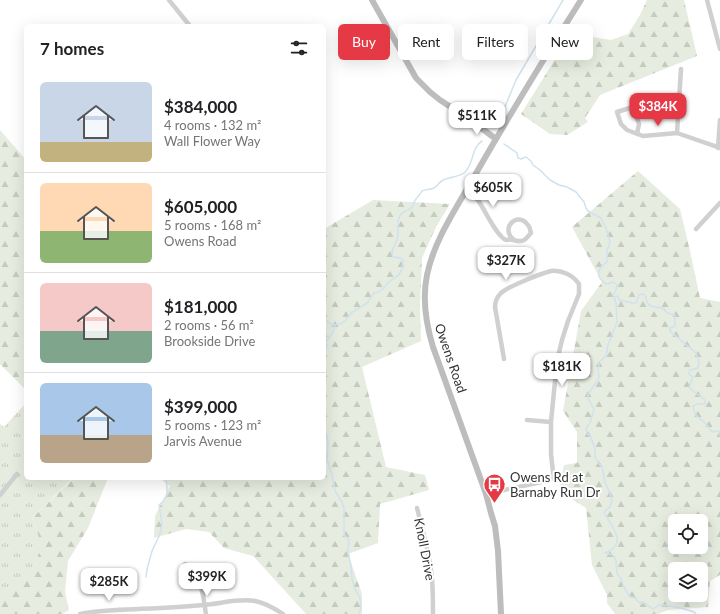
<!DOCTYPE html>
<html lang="en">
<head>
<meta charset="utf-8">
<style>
	:root { --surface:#fff; --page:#f2f2f2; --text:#202124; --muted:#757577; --line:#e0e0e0; --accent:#e63946 }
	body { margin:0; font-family:Lato,sans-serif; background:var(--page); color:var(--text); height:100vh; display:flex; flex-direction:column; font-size:15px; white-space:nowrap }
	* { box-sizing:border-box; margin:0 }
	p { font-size:13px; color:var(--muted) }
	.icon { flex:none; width:22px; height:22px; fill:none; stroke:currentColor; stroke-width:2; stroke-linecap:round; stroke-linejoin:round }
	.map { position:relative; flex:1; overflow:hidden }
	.panel { position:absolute; left:24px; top:24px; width:302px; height:456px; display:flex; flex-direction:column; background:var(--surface); border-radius:6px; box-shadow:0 4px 16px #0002 }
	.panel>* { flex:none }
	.top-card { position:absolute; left:338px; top:24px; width:322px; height:36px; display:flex; gap:8px }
	.fabs { position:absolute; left:668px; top:514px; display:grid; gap:8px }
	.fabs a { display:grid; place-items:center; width:40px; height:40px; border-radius:6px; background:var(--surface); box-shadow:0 4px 16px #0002; font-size:20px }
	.price { position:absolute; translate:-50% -34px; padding:0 9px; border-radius:8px; background:#fff; color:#222; font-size:13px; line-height:26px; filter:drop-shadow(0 1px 2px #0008) }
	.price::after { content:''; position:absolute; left:50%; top:24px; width:12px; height:9px; margin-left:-6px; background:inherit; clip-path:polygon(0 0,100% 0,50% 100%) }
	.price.on { background:var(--accent); color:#fff }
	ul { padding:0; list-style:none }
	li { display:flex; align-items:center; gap:12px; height:100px; padding:0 16px }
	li+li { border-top:1px solid var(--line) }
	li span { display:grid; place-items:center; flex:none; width:112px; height:80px; border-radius:6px; color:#555 }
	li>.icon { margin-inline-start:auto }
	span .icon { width:48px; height:48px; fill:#fffc; stroke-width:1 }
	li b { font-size:17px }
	h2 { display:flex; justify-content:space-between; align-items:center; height:48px; padding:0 16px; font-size:17px }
	.pill { padding:0 14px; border-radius:6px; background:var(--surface); box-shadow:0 4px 16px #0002; font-size:14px; line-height:36px }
	.pill.on { background:var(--accent); color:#fff }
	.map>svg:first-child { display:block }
</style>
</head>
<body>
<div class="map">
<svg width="720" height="614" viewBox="0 0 720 614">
	<defs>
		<pattern id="forest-firs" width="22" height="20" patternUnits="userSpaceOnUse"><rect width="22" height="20" fill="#e6ecdf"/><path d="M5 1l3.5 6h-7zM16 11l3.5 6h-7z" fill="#c6cbc0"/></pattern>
		<pattern id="park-tufts" width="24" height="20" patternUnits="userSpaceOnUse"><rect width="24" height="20" fill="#e6ecdf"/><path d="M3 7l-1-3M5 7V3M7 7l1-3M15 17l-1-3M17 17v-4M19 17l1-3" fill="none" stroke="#c6cbc0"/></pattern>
	</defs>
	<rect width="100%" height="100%" fill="#fff"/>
	<path fill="url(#forest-firs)" fill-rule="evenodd" d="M 647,0 L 684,0 L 697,56 L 600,95 L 585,118 L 588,122 L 567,135 L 550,134 L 521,114 L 572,32 L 593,37 L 611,40 L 628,34 L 640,15 Z
		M 0,130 L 26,160 L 26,390 L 0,364 Z
		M 638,171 L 680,209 L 690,251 L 700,298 L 720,302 L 720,575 L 710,581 L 708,607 L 668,610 L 658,614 L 615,614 L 607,603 L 607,595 L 592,565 L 586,508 L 559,491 L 564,465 L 577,463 L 577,432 L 563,411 L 581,311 L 602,282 L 572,227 ZM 675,521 L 701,521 L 701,547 L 675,547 ZM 675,569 L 701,569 L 701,595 L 675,595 Z
		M 373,200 L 450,204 L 436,227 L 422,258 L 420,305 L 421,341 L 362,367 L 386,467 L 425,475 L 429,490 L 380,504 L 378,543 L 348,554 L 362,594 L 362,614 L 306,614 L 276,581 L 253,556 L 224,548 L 209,532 L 186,529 L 154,538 L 155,516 L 170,486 L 159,478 L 324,478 L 324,229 Z
		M 74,478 L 108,478 L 88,528 L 68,561 L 65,592 L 69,610 L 62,614 L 0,614 L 0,596 L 39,560 L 39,537 L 32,518 Z"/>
	<path fill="url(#park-tufts)" d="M 26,403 L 26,478 L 73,478 L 32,518 L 39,537 L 39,560 L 1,596 L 0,595 L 0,424 L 4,427 Z"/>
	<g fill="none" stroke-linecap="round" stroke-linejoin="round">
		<path stroke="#cfe2ee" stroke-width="1.5" d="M 491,125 L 494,121 L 501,116
			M 497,126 L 516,80 L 563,0
			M 504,144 L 517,153 L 518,158 L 521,159 L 526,157 L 531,161 L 533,165 L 540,170 L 550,180 L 559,185 L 567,187 L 576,192 L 584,202 L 586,208 L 588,211 L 601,218 L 606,228 L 610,242 L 607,251 L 607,262 C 597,268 595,277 606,284 L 614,282 L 617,285 L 616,290 L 613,295 L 616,303 L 617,322 L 608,345 L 606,356 L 599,362 L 598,371 L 599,376 L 598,380 L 588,394 L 588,398 L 594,409 L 590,423 L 586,428 L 587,433 L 591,438 L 595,449 L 595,457 L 597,461 L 602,467 L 605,482 L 611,496 L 612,502 L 609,508 L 604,512 C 608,520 621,536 616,545 C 614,549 609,551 605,553 L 613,555 L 616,560 L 617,573 L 621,579 L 623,585 L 630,597 L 636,598 C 638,604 641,603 646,603 L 648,606 L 653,609 L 659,605 C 671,605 682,608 694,612 L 696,614
			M 614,297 L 618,296 L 619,300 L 633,303 L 636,303 L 639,295 L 643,294 L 646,297 C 647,310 656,305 663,309 C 664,309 665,310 665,311 C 668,314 671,314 675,315 L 675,326 L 670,328 L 670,331 L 696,353 C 699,358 700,362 698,368 L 690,370 L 689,374 L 693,377 L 689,387 L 693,391 L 705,400 L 705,404 L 698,404 L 693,406 C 695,418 698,416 705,423 C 708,426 710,429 712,432 L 716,431 L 720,431 L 720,435
			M 324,321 L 325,320 L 332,325 L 340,324 L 345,321 L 351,313 L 367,303 L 374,293 C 382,292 385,286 390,281 C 393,278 397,278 400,273 C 403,269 403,265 403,261 L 401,258 L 393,257 C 390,251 395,246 397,240 C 400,231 395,222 401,214 C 404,211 409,211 412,207 C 414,205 414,201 416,199 C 418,196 420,195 422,191 C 426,189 430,190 434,188 C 438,186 439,182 443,180 C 449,177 459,177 464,173 C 474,165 471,148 482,141
			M 324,350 L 327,347 L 326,341 C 331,335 334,333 335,325
			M 324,367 L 326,371 L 324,373
			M 324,424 L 328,441 L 327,460 L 332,474 L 335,491 L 342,502 L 344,508 L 344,532 L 345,536 L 349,540 L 348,550 L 350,562 L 351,565 L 352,579 L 355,589 L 360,598 L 361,607 L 359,614
			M 146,577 L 147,569 L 152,551 L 160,534 L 162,524 L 159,505 C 170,497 167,490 166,478"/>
		<path stroke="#d0d0d0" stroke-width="4.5" d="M 169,0 L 190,26
			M 707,0 L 720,49
			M 677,133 L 681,69
			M 637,134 L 639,124 L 633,107 L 617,112 L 621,124 L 627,130 L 643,136 L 677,133 L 720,148
			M 718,148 L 720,120
			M 466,191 L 475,196 L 477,199 C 485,209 496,236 506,240 C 508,240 510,239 513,240 C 515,240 516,241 518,241 C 525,242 527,237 531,233 C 530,230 530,226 527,224 C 518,212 500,227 513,239
			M 696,229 L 720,203
			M 527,420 L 551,422
			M 486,494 L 546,481 L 551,479 L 553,475 L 553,472 L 551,454 L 551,422 L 557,361 L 562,340 L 568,321 L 579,294 L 579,284 C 573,275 562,270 551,271 C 540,274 509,286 501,293 C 497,297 495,302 495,307 L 504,359
			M 0,495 L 17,474
			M 417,508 C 423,532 430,555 432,579 C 433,591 433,602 433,614
			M 185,564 C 202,573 203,597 206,614
			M 80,614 C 100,610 119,610 139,609 C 160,608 182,607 203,605 C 220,604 237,598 255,601 C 265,603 274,608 283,614"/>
		<path stroke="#bdbdbd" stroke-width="6" d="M 372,0 L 416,78 L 430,92 L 440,100 L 469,119 L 496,139
			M 501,614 L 498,551 L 495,526 L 491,513 L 486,494 L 433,347 C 426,324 422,299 427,275 C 434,241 454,212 471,182 C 506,121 543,60 581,0"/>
	</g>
	<defs>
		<symbol id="bus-pin" viewBox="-11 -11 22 30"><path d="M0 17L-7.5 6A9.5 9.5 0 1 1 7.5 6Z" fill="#e63946" stroke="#fff"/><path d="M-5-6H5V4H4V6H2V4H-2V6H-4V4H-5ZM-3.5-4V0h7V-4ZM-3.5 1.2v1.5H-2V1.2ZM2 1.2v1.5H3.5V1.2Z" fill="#fff"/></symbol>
	</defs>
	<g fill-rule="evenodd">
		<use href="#bus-pin" x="482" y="472" width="25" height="34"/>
	</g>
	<g text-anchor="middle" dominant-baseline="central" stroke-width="4" stroke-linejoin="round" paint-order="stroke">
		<g font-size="13" fill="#333" stroke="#fff">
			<text transform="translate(451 358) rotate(71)">Owens Road</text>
			<text transform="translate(425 549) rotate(79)">Knoll Drive</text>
		</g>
		<g font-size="13" fill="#333" stroke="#fff" text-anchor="start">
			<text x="510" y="477">Owens Rd at<tspan x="510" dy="15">Barnaby Run Dr</tspan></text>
		</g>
	</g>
</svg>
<div class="fabs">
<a><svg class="icon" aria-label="locate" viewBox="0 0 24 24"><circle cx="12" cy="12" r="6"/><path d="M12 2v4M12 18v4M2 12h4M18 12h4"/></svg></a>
<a><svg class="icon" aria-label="layers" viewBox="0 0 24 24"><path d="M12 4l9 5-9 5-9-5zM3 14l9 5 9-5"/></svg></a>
</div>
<b class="price on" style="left:658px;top:127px">$384K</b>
<b class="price" style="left:477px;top:136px">$511K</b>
<b class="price" style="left:493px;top:208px">$605K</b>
<b class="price" style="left:506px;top:281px">$327K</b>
<b class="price" style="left:562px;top:387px">$181K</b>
<b class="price" style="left:207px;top:597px">$399K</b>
<b class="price" style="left:109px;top:602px">$285K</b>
<div class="top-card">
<a class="pill on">Buy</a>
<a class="pill">Rent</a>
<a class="pill">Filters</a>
<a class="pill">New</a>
</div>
<section class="panel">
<h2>7 homes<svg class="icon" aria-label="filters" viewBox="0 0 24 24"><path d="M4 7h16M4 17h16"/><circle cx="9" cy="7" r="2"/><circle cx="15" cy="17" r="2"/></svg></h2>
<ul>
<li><span style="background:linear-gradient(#c9d6e8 75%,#c2b280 0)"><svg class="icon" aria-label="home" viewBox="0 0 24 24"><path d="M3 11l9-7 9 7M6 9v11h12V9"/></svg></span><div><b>$384,000</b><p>4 rooms · 132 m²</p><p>Wall Flower Way</p></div></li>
<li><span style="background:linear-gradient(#ffd9b3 60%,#8fb573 0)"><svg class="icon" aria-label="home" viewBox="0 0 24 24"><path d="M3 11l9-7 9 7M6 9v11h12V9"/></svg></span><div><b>$605,000</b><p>5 rooms · 168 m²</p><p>Owens Road</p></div></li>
<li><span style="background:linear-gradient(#f6c9c9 60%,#7fa58c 0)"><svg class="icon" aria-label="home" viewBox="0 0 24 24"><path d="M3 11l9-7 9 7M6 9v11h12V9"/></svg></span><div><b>$181,000</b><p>2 rooms · 56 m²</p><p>Brookside Drive</p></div></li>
<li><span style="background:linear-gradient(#a9c7e8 65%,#b9a48a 0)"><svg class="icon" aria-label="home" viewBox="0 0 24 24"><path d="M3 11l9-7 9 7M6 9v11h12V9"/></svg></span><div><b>$399,000</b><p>5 rooms · 123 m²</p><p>Jarvis Avenue</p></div></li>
</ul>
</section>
</div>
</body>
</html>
